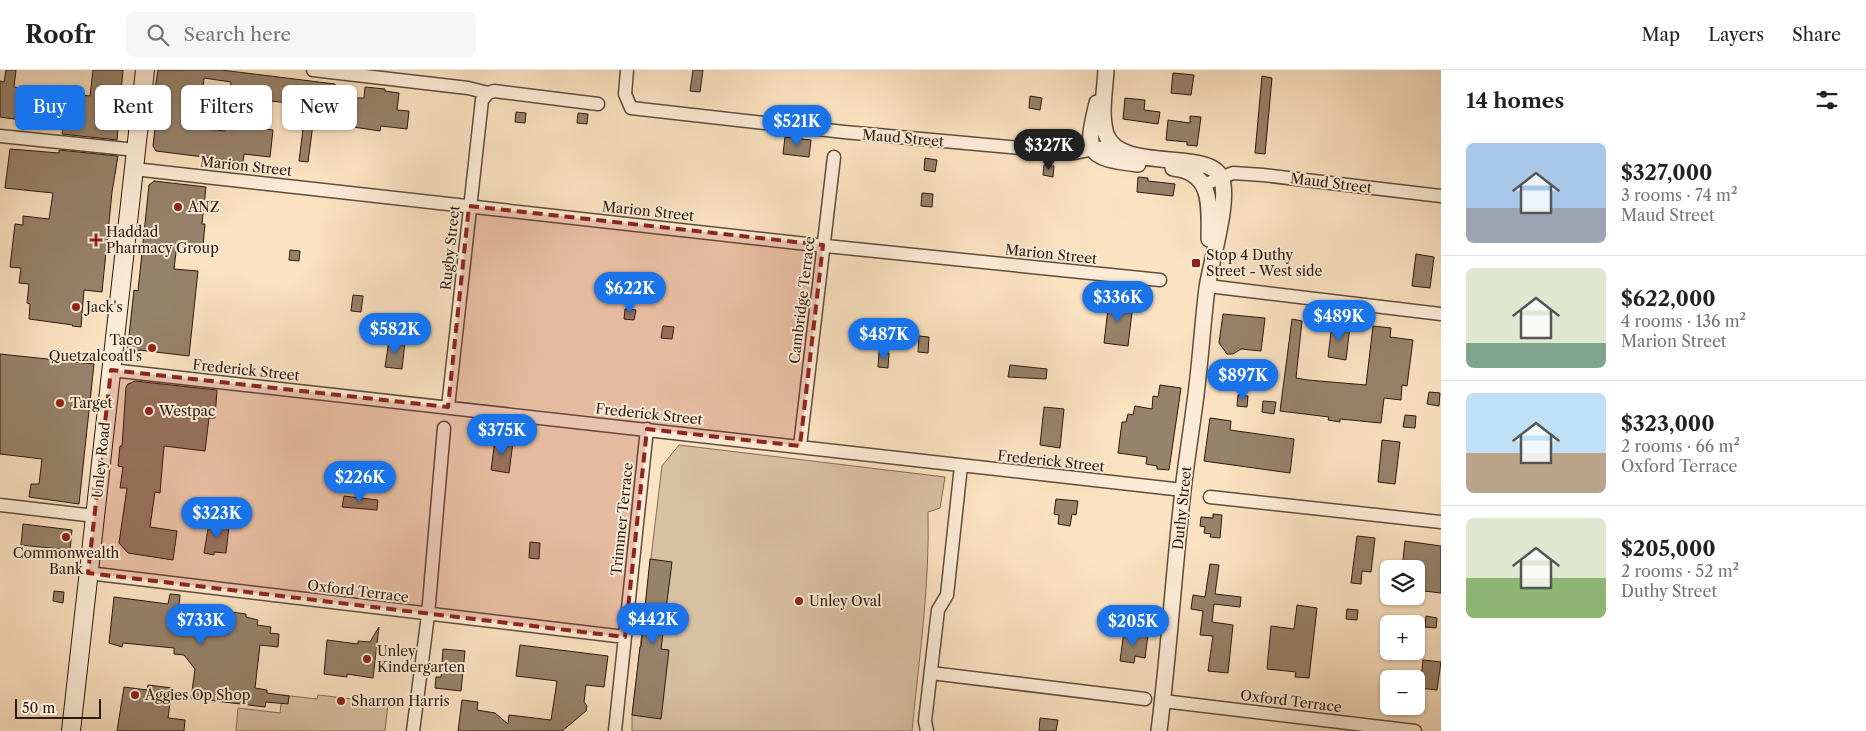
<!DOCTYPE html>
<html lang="en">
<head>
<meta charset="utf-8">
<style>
	:root { --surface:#fff; --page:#f6f6f6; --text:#222; --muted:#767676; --line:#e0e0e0; --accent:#1a73e8 }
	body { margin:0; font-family:"Libre Caslon Text",serif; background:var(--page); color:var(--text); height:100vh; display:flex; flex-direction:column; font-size:19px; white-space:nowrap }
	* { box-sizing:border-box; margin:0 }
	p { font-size:16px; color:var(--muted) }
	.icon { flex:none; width:28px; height:28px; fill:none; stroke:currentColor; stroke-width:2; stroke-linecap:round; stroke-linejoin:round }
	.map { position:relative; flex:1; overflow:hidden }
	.side { display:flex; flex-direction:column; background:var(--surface); width:425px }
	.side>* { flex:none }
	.banner { position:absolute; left:15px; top:15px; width:475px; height:45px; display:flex; gap:10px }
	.fabs { position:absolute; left:1380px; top:490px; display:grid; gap:10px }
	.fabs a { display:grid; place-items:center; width:45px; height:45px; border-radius:8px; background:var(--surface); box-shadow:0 1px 4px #0004; font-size:25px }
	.scale { position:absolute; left:15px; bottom:12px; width:86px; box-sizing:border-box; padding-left:5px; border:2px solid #2b190d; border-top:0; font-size:14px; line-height:18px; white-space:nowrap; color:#2b190d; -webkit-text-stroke:4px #fcecd7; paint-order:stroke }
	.price { position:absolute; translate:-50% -42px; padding:0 11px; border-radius:18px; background:var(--accent); color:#fff; font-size:16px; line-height:32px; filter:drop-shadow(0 1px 2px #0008) }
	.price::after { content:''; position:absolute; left:50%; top:30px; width:15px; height:11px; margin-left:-8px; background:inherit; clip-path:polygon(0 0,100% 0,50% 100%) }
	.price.on { background:#222; color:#fff }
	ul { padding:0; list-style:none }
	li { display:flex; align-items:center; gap:15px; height:125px; padding:0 25px }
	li+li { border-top:1px solid var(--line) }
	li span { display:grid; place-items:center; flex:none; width:140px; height:100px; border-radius:8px; color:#555 }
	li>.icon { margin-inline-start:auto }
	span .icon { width:60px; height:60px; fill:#fffc; stroke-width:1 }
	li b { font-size:21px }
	h2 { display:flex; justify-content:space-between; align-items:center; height:60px; padding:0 25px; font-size:21px }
	.chip { padding:0 18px; border-radius:8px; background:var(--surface); box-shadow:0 1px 4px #0004; font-size:18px; line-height:45px }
	.chip.on { background:var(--accent); color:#fff }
	header { display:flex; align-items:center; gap:30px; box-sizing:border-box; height:70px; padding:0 25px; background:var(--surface); border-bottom:1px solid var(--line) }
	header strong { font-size:24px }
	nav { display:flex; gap:28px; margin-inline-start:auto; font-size:18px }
	.search { width:350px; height:45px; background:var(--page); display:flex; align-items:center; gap:12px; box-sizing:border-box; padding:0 18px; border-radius:8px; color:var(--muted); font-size:19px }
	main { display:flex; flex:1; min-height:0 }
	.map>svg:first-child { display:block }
</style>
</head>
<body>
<header>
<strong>Roofr</strong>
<div class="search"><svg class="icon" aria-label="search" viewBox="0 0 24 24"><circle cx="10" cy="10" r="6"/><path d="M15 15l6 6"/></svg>Search here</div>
<nav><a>Map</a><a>Layers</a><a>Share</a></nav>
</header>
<main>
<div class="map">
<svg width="1441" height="661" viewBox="0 0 1441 661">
	<rect width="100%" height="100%" fill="#fbe2c1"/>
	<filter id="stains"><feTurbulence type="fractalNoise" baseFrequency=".004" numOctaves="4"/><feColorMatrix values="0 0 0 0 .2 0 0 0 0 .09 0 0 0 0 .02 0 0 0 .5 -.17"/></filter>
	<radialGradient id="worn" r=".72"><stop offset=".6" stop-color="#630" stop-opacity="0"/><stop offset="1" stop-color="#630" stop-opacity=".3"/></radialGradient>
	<path fill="#d8c0a2" stroke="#826c58" d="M 679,375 L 945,407 L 940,438 L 928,442 C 930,515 919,588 912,661 L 632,661 L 632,645 L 662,396 Z
		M 282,625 L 317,629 L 318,625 L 388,633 L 385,661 L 236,661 L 238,638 L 280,643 Z"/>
	<path fill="#97826b" stroke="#2b190d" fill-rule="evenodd" d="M 6,0 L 16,0 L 14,17 L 37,20 L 37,16 L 54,18 L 54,22 L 90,26 L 93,0 L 123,0 L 117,70 L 62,64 L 63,56 L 0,47 L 0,11 L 4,12 Z
		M 158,0 L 221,0 L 335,14 L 333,26 L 317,24 L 308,92 L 299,91 L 306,35 L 253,29 L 249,57 L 273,60 L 270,87 L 244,84 L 243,92 L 156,81 L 153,76 L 159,20 L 155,19 ZM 204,8 L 231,12 L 225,61 L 207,59 L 209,43 L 200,42 Z
		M 693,0 L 703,0 L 700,22 L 690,21 Z
		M 1173,3 L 1194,5 L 1191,25 L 1171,23 Z
		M 1262,6 L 1272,8 L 1265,84 L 1255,83 Z
		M 365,17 L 385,19 L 385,21 L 399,23 L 397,40 L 409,41 L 407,59 L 381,56 L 380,61 L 353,57 L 356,28 L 364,28 Z
		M 1030,26 L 1042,28 L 1040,40 L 1029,38 Z
		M 1125,28 L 1145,30 L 1144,40 L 1160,42 L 1158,54 L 1123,49 Z
		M 516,42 L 526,43 L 525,53 L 515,52 Z
		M 578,43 L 588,44 L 587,54 L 577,53 Z
		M 1190,46 L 1201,47 L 1197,76 L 1187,75 L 1187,72 L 1166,70 L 1168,50 L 1190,53 Z
		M 785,67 L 811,70 L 809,87 L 783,84 Z
		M 10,79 L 59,83 L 59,80 L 118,86 L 112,122 L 102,222 L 84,220 L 81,257 L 72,256 L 73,255 L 29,249 L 30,234 L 27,233 L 29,214 L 19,213 L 21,198 L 10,197 L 15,154 L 23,155 L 23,146 L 49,149 L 53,123 L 5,118 Z
		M 925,88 L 937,90 L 935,102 L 924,100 Z
		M 1044,95 L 1054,96 L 1053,107 L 1043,105 Z
		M 1138,107 L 1148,108 L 1148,111 L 1175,114 L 1173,126 L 1137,122 Z
		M 154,111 L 206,117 L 202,154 L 205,154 L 203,176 L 177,174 L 174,199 L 198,201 L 189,286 L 139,280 L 138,285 L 127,284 L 134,220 L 138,221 L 149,115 Z
		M 922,123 L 933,124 L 932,137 L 921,136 Z
		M 290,180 L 300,181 L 299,191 L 289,190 Z
		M 1416,184 L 1434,187 L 1430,218 L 1412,216 Z
		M 353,225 L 363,226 L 361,242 L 351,241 Z
		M 1109,230 L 1133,233 L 1128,276 L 1104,273 Z
		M 625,239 L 636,240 L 634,250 L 624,249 Z
		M 1223,244 L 1265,248 L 1261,281 L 1241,279 L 1233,284 L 1227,284 L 1219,273 Z
		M 1292,249 L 1302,251 L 1296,308 L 1308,310 L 1366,315 L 1373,256 L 1391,258 L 1390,267 L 1413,270 L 1407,316 L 1402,315 L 1401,330 L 1384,328 L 1381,353 L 1340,349 L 1340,352 L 1328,350 L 1329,347 L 1280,341 Z
		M 1332,254 L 1350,256 L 1346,290 L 1328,287 Z
		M 663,256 L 674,257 L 672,269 L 661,268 Z
		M 919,266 L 929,267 L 928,283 L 918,282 Z
		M 389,270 L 405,272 L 402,299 L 385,297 Z
		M 879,282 L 889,283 L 888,298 L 878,297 Z
		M 0,284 L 94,294 L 79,434 L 29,427 L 31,414 L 39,414 L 42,389 L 0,384 Z
		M 1010,295 L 1047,299 L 1046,309 L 1008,307 Z
		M 135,311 L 217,320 L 215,348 L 209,348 L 205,381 L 164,376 L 160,423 L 155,422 L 150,457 L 177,461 L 173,490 L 128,483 L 119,473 L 127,418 L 120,418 L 123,397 L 118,396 L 120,376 L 122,376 L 126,317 L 128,314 Z
		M 1160,315 L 1181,318 L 1169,400 L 1157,399 L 1157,396 L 1146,394 L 1147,387 L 1118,383 L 1122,352 L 1126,352 L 1128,344 L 1133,345 L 1135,336 L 1152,339 L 1153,326 L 1158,327 Z
		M 1429,322 L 1440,323 L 1439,336 L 1427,334 Z
		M 1238,325 L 1248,326 L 1247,337 L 1237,336 Z
		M 1263,331 L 1276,332 L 1274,344 L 1262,342 Z
		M 1044,337 L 1064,339 L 1060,378 L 1040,375 Z
		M 1405,345 L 1416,346 L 1415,358 L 1403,357 Z
		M 1210,348 L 1231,351 L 1230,360 L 1294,369 L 1290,403 L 1204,391 Z
		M 495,370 L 513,372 L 509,403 L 491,400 Z
		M 1382,370 L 1400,372 L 1395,414 L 1378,412 Z
		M 344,426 L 378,430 L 377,440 L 342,437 Z
		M 1056,429 L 1078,431 L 1076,445 L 1072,444 L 1070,456 L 1058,454 L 1059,445 L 1054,444 Z
		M 1213,444 L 1222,445 L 1220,468 L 1210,467 L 1211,464 L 1204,463 L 1205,457 L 1200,456 L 1201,447 L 1213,448 Z
		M 209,453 L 229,456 L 226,483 L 214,482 L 214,485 L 204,483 Z
		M 23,454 L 72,460 L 70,480 L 21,475 Z
		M 1357,466 L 1375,468 L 1371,502 L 1362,501 L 1361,514 L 1351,513 Z
		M 1405,471 L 1441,476 L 1441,523 L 1424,521 L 1425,516 L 1416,515 L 1416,499 L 1402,499 Z
		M 530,472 L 540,473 L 539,489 L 529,488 Z
		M 650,489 L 672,492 L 661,579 L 669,580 L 661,649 L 632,645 L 640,577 L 641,577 Z
		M 1210,494 L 1219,495 L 1215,524 L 1241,527 L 1240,537 L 1214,534 L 1212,552 L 1233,555 L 1228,603 L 1208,601 L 1213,566 L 1200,565 L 1203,541 L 1191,539 L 1193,525 L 1205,527 Z
		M 54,521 L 64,522 L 63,533 L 53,531 Z
		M 170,524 L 180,525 L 179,535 L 246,544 L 246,547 L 258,550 L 257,555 L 271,557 L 270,563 L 279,564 L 278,577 L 260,575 L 255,618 L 267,620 L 267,623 L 289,626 L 288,634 L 266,632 L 265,637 L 191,628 L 195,599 L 184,585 L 174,584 L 174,578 L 123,573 L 122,577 L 109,573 L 114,527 L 168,534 Z
		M 1297,535 L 1317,538 L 1309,608 L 1295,607 L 1296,602 L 1267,599 L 1271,556 L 1294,559 Z
		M 1347,539 L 1358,540 L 1357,550 L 1346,549 Z
		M 1426,546 L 1437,548 L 1436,558 L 1425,557 Z
		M 379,557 L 373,608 L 347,604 L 347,607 L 324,604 L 327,570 L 358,574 L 358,571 L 370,572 Z
		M 1124,561 L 1148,565 L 1145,588 L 1135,586 L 1134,593 L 1120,591 Z
		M 520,575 L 608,586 L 604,617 L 586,615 L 584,632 L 587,636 L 586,641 L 562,661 L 458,661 L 462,630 L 478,632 L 477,640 L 495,643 L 508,654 L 509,645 L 551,650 L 557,611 L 516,606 Z
		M 443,579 L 465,581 L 461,621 L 435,618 L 436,607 L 441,607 Z
		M 1423,590 L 1441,592 L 1437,620 L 1420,618 Z
		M 148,615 L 172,618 L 168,648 L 185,650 L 184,661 L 117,661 L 124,617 L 147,620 Z
		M 1040,648 L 1058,650 L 1056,661 L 1039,661 Z"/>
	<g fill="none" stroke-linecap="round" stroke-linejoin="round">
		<defs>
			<path id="minor" d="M 313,0 L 468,18 L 488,23 L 494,21 L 598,34
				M 627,0 L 625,24 L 631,38 L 844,62 L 1075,83 L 1113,75
				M 0,66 L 136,80
				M 134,99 L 816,175 L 1160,210
				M 1203,115 L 1233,103 L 1263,105 L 1441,126
				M 1208,216 L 1441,244
				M 111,300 L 1183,420
				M 448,337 L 482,30 L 488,23
				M 800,376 L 834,87
				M 1210,427 L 1441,452
				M 0,435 L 95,446
				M 88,503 L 625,567
				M 931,603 L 1145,629
				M 1163,631 L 1415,661
				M 413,661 L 428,545 L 444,358
				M 615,661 L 647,359
				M 927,661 L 925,651 L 938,540 L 947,525 L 961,396"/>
			<path id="tertiary" d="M 1106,0 C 1105,20 1100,44 1106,64 C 1120,105 1213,76 1222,110 C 1229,134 1211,191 1207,218 C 1203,250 1201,283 1197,316 C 1193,351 1187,385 1183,420 C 1174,501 1169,581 1159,661
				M 1097,33 C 1085,83 1086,88 1138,94
				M 1173,98 C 1214,102 1209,138 1209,169"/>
			<path id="secondary" d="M 71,661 L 145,0"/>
		</defs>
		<use href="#minor" stroke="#5f4b3a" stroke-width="15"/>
		<use href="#tertiary" stroke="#5f4b3a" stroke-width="18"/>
		<use href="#secondary" stroke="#2b190d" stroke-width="20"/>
		<use href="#minor" stroke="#fcecd7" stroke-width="12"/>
		<use href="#tertiary" stroke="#fcecd7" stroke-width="15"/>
		<use href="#secondary" stroke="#fcecd7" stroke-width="18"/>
	</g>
	<path fill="#8f2418" fill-opacity="0.2" stroke="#8f2418" stroke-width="4" stroke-dasharray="10 6" stroke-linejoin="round" d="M 469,136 L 823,175 L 800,376 L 647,359 L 625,567 L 88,503 L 111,300 L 448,337 Z"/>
	<g fill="#8f2418" stroke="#fcecd7" stroke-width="2">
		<circle cx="178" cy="137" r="5"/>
		<path d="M93.5 162.5h5v5h5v5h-5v5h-5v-5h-5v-5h5z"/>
		<rect x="1191" y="188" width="10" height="10" rx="2.5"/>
		<circle cx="76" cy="237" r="5"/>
		<circle cx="152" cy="278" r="5"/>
		<circle cx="60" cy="333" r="5"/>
		<circle cx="149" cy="341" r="5"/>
		<circle cx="66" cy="467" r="5"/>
		<circle cx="799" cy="531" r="5"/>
		<circle cx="367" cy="589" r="5"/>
		<circle cx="135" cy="625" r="5"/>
		<circle cx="341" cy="631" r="5"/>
	</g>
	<g text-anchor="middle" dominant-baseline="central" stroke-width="4" stroke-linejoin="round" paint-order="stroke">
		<g font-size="14" fill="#2b190d" stroke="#fcecd7">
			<text transform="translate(903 68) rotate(5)">Maud Street</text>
			<text transform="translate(246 96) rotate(6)">Marion Street</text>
			<text transform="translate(1331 113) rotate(7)">Maud Street</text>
			<text transform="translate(648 141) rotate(6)">Marion Street</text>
			<text transform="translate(450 178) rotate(-84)">Rugby Street</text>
			<text transform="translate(1051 184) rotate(6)">Marion Street</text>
			<text transform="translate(802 230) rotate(-83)">Cambridge Terrace</text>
			<text transform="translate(246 300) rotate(6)">Frederick Street</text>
			<text transform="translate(649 344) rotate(6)">Frederick Street</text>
			<text transform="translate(101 390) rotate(-84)">Unley Road</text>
			<text transform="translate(1051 391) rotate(6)">Frederick Street</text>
			<text transform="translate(1182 438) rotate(-84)">Duthy Street</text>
			<text transform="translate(622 449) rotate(-84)">Trimmer Terrace</text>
			<text transform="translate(358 521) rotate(7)">Oxford Terrace</text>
			<text transform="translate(1291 631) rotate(7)">Oxford Terrace</text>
		</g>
		<g font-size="14" fill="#2b190d" stroke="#fcecd7" text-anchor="start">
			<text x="188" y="137">ANZ</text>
			<text x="106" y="162">Haddad<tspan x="106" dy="16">Pharmacy Group</tspan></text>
			<text x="1206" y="185">Stop 4 Duthy<tspan x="1206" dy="16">Street - West side</tspan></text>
			<text x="86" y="237">Jack's</text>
			<text x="142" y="270" text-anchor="end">Taco<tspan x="142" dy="16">Quetzalcoatl's</tspan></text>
			<text x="70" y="333">Target</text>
			<text x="159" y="341">Westpac</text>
			<text x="66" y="483" text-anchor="middle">Commonwealth<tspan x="66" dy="16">Bank</tspan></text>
			<text x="809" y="531">Unley Oval</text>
			<text x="377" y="581">Unley<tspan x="377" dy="16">Kindergarten</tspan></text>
			<text x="145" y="625">Aggies Op Shop</text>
			<text x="351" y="631">Sharron Harris</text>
		</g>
	</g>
	<rect width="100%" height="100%" filter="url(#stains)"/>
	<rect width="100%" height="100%" fill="url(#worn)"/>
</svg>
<div class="fabs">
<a><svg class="icon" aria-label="layers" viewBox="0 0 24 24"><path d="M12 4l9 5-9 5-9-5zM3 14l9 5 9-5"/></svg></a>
<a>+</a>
<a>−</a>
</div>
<div class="scale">50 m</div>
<b class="price" style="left:797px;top:77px">$521K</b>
<b class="price on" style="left:1049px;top:101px">$327K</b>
<b class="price" style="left:630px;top:244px">$622K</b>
<b class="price" style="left:1118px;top:253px">$336K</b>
<b class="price" style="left:1339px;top:272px">$489K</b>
<b class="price" style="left:395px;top:285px">$582K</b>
<b class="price" style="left:884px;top:290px">$487K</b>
<b class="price" style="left:1243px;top:331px">$897K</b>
<b class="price" style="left:502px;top:386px">$375K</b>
<b class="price" style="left:360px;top:433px">$226K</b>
<b class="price" style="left:217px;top:469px">$323K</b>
<b class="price" style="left:653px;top:575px">$442K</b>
<b class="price" style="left:201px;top:576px">$733K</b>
<b class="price" style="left:1133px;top:577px">$205K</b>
<div class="banner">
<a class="chip on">Buy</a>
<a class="chip">Rent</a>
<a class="chip">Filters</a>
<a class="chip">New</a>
</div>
</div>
<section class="side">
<h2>14 homes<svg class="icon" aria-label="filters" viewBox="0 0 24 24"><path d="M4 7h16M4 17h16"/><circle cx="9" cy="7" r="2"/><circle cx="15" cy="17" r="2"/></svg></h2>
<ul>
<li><span style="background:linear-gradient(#a9c7e8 65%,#9aa5b1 0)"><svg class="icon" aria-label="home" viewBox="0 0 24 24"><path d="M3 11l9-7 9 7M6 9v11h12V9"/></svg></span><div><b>$327,000</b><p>3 rooms · 74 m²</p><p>Maud Street</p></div></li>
<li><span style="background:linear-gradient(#dfe7d0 75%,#7fa58c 0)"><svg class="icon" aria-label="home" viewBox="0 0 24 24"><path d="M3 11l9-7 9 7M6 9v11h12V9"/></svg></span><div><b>$622,000</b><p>4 rooms · 136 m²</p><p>Marion Street</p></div></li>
<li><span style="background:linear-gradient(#bfe0f5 60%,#b9a48a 0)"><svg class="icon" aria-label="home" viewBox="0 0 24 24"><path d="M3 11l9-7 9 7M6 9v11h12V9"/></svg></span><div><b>$323,000</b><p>2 rooms · 66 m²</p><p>Oxford Terrace</p></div></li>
<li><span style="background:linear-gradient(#dfe7d0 60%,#8fb573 0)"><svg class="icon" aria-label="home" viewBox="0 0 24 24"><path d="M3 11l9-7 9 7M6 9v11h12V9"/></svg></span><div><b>$205,000</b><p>2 rooms · 52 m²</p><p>Duthy Street</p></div></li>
</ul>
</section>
</main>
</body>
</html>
